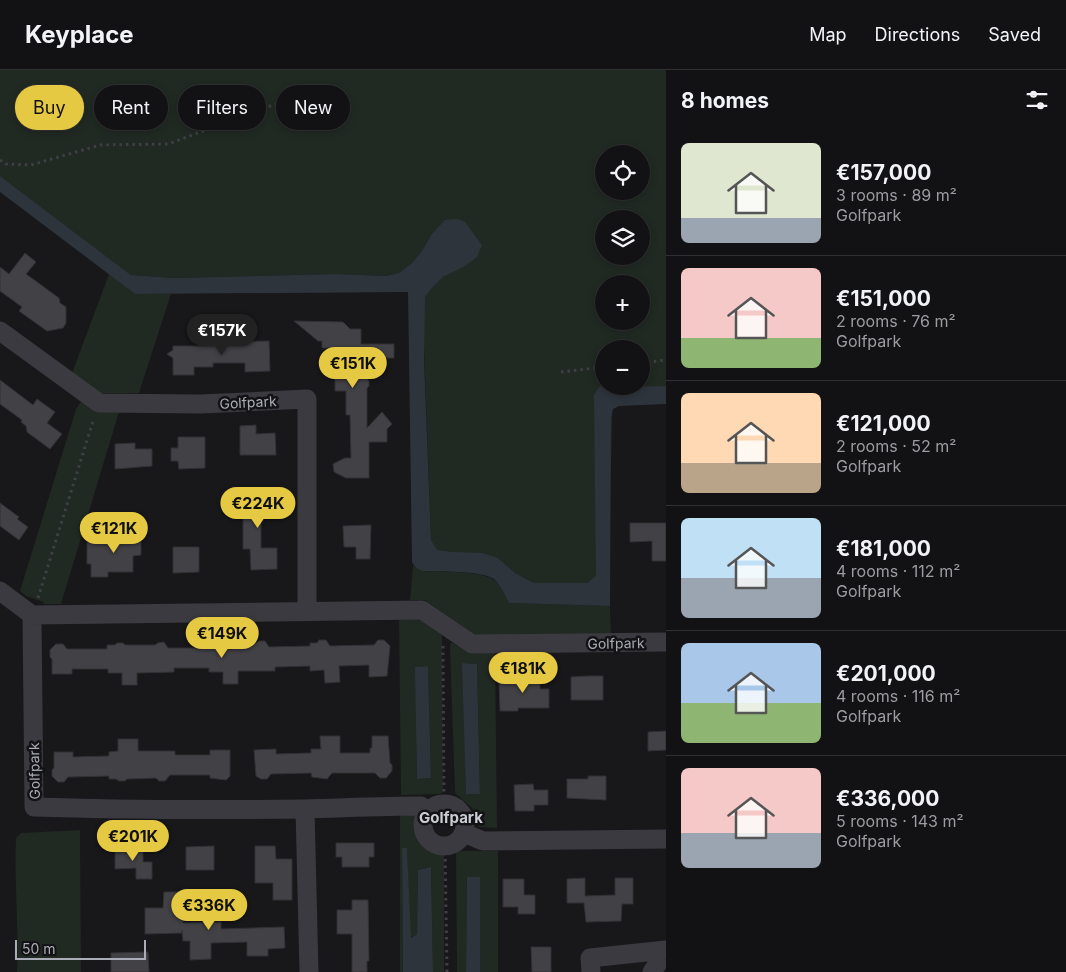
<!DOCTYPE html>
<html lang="en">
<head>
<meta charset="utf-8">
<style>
	:root { --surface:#121113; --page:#1f1f21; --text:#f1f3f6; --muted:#9c9da0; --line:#313133; --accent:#e6c942 }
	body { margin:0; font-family:Inter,sans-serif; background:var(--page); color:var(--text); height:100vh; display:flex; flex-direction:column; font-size:19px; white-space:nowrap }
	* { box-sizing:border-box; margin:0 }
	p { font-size:16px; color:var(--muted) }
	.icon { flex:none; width:28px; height:28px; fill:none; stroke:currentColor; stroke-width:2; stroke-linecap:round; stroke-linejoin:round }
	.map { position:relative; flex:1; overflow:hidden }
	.panel { display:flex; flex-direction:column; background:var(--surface); width:400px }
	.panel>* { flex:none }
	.banner { position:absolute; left:15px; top:15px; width:475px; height:45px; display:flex; gap:10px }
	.tools { position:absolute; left:595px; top:75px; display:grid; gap:10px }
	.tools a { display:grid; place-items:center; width:55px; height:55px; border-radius:50%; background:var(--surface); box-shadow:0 2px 8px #0003,0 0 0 1px var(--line); font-size:25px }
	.scale { position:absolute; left:15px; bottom:12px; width:131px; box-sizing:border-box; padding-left:5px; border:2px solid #aaacb8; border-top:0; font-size:14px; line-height:18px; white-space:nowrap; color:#aaacb8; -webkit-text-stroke:4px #131214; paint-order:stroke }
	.price { position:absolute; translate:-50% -42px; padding:0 11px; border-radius:18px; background:var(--accent); color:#111; font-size:16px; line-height:32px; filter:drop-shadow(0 1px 2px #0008) }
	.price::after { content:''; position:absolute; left:50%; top:30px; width:15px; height:11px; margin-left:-8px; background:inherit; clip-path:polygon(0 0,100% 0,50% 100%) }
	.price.current { background:#222; color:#fff }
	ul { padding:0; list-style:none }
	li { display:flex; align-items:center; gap:15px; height:125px; padding:0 15px }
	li+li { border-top:1px solid var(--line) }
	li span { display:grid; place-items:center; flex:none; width:140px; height:100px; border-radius:8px; color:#555 }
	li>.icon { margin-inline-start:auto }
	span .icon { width:60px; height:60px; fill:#fffc; stroke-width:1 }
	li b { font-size:21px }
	h2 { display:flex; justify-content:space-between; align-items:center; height:60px; padding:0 15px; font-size:21px }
	.chip { padding:0 18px; border-radius:22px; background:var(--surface); box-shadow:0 2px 8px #0003,0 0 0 1px var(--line); font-size:18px; line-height:45px }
	.chip.current { background:var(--accent); color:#111 }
	header { display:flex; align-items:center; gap:30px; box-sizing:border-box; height:70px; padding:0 25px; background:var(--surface); border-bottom:1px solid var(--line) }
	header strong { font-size:24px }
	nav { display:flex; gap:28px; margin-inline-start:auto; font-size:18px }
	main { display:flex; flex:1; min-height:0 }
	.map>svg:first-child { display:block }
</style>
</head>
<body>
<header>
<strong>Keyplace</strong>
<nav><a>Map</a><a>Directions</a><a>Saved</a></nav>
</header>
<main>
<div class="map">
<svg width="666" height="902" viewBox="0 0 666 902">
	<rect width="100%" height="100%" fill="#181719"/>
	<path fill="#212923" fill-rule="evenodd" d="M 0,0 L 666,0 L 666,316 L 613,317 L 608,508 L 596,504 L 596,507 L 587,513 L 534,513 L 515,503 L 498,488 L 436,480 L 431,470 L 423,249 L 425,227 L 432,218 L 443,207 L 449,204 L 482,175 L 464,152 L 431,165 L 422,181 L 412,193 L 399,203 L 386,206 L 336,204 L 174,208 L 131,205 L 0,106 ZM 604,84 L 641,84 L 641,121 L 604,121 ZM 604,149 L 641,149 L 641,186 L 604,186 ZM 604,214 L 641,214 L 641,251 L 604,251 ZM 604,279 L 641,279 L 641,316 L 604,316 Z
		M 109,204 L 135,224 L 171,224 L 139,323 L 98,323 L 72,303 Z
		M 82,330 L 119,342 L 61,534 L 43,534 L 44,532 L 26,526 L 20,521 L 76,339 Z
		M 413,495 L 416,498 L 422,501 C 440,502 479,500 494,510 C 500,514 505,526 509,533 L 610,536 L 611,565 L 476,566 L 425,530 L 410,530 Z
		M 399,547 L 424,551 L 442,565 L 443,722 L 440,724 L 401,725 ZM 428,596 L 431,708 L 417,709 L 416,597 Z
		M 451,573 L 453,573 L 468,582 L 495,583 L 497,758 L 479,757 L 475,751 L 473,739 L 455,723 L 450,577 ZM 463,593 L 477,594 L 480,724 L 466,724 Z
		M 400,744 L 415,744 C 419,770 419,774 444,785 L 444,902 L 433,902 L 431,797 L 418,800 L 417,864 L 410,868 L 407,778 L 402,778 L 403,902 L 400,902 Z
		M 80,760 L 81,902 L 17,902 C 19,857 14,813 16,768 L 21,763 Z
		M 456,781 L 498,781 L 498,902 L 480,902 L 480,807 L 467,807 L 466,902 L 457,902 Z"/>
	<path fill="#2e343c" d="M 0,106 L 131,205 L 174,208 L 336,204 L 386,206 L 399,203 L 412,193 L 422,181 L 431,165 L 445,150 L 458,149 L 465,152 L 482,175 L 477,187 L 465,196 L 443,207 L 432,218 L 425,227 L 424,289 L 431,470 L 437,480 L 453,482 L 482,483 L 498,488 L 515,503 L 534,513 L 587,513 L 596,506 L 594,325 L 599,317 L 666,316 L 666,334 L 619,336 L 613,339 L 611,347 L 610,536 L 509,533 C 505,526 500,514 494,509 C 479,500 440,502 422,501 L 416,498 L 412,492 L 408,222 L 135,224 L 0,122 Z
		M 462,593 L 477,594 L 480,724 L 466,724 Z
		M 428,596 L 431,708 L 417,709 L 415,597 Z
		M 402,778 L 407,778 L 411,868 L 417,864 L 418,800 L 431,797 L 433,902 L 403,902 Z
		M 467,807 L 480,807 L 480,902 L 466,902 Z"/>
	<path fill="#424146" stroke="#323135" d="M 25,183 L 36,192 L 26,204 L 59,228 L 60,233 L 66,237 L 66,253 L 63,258 L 47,261 L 19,241 L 22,237 L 0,221 L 0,197 L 9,204 Z
		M 294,251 L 343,252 L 350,259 L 361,259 L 361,274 L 394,274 L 394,288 L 367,288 L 367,309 L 369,311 L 369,316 L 367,318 L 367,358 L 382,342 L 392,354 L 387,359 L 387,372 L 369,372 L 369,408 L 346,408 L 334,402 L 333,394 L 345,388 L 351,388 L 350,345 L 346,345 L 346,321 L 335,321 L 335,310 L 333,308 L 333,302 L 335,300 L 333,278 L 322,278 L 322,271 L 318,271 Z
		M 269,271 L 270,301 L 245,302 L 245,293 L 213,293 L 213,297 L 194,297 L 194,305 L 173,305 L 173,288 L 167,284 L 173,280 L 173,276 L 214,276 L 213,272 Z
		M 0,310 L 33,335 L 37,329 L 55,342 L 47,353 L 62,364 L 50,379 L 27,362 L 26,356 L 21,352 L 22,350 L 0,334 Z
		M 256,355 L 256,364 L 275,363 L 276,385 L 240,385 L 240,356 Z
		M 178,367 L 205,367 L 205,398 L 179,399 L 178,391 L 171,391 L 171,378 L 178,378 Z
		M 135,373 L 135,379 L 152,379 L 152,396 L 115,399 L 115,374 Z
		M 276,422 L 276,439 L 272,439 L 272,446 L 261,446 L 261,478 L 277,478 L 277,499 L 251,500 L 250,479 L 243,479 L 243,423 Z
		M 0,433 L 19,447 L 17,449 L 28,457 L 19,470 L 0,456 Z
		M 630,453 L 666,453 L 666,491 L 652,491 L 652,471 L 630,472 Z
		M 371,455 L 370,489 L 356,489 L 356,477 L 344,477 L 343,456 Z
		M 119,461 L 141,461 L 141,485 L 133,486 L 133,502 L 108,502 L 108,507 L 91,507 L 91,494 L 87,494 L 87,472 L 119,472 Z
		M 173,477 L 199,477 L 199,502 L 173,503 Z
		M 319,570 L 326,570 L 330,576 L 374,575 L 378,570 L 384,570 L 390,576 L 387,606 L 369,607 L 369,595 L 339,596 L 340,612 L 325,613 L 324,600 L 310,601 L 310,596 L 275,597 L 275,601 L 238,601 L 238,614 L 223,614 L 223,602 L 209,602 L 209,598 L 174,598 L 174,602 L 137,603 L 137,615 L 122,615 L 122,603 L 108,603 L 108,599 L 72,599 L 72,604 L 52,604 L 52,589 L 50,587 L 50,580 L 56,574 L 63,574 L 67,579 L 107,579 L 107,575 L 115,575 L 117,573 L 123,573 L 125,575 L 155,575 L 158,573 L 164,572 L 168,578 L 208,578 L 208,574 L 216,574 L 218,572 L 224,572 L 227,575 L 256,573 L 259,571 L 265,571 L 269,577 L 310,576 L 310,573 L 317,573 Z
		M 589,606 L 603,606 L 603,630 L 571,630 L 571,607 Z
		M 526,607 L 540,607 L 540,619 L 549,619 L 549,638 L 518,638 L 518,641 L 500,641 L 499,611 Z
		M 666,661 L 666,680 L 648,681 L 648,662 Z
		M 320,666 L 340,666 L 340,683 L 370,683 L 370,678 L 372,678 L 372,666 L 388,666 L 390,693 L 392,695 L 392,701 L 386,708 L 380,708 L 375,703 L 332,703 L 327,709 L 312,707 L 311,703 L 271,704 L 267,709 L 261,709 L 256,706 L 254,680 L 276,679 L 276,684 L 311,683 L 311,679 L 321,679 Z
		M 118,669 L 138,669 L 138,681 L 175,681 L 175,685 L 210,685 L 210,680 L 230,680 L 230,706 L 226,710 L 210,708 L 210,705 L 170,705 L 165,711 L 159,711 L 156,708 L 127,709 L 125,711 L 119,711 L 116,709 L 109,709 L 109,706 L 68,707 L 64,712 L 58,712 L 52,706 L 52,700 L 54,698 L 54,682 L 73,682 L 73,687 L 109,686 L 109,682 L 118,681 Z
		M 588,706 L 606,706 L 606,730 L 567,728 L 567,709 L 588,709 Z
		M 533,714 L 534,720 L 548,720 L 548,735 L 534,735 L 534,741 L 515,741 L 514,715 Z
		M 336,773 L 374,773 L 374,787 L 369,787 L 369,797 L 342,797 L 342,787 L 336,787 Z
		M 214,776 L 214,800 L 186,800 L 186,777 Z
		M 255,776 L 275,776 L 276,789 L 292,789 L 292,830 L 273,830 L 273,813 L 255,813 Z
		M 143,777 L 143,792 L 152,792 L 152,809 L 136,809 L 136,798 L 115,799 L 115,778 Z
		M 585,808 L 585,826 L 615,825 L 615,808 L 633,808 L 633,834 L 622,834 L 621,851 L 586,852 L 584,833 L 567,833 L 567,809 Z
		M 503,809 L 524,809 L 524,825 L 535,825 L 535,844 L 518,844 L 518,837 L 503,837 Z
		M 164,822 L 183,822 L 183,853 L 221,852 L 221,859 L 284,857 L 285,878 L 268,879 L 268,886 L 247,886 L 247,872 L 211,873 L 211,889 L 190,890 L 190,871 L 183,871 L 182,860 L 182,863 L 145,864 L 145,838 L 163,838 Z
		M 352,830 L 368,830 L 369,891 L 367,891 L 367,902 L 352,902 L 352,864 L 337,864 L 337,840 L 352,840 Z
		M 531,877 L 551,877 L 551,902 L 532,902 Z
		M 148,882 L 149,902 L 111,902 L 111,883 Z"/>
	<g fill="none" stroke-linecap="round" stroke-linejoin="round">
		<path stroke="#3f3f45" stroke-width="3" stroke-dasharray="2.5 4" stroke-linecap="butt" d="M 0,90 L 6,94 L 31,95 L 100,75 L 168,74 L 300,25
			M 641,293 L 666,290
			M 561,302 L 604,297
			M 38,528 L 94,348
			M 443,576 L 444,733
			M 445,776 L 447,902"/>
		<path stroke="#3a3a40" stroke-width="19" d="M 0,261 L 99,333 L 201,334 L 307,329 L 307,541
			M 0,521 L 32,545 L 422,540 L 472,574 L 666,572
			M 32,545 L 34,737 C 124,740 213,740 303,739 C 343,738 382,736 421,736 L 427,741
			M423 755a21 21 0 1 1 42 0a21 21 0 1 1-42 0Z
			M 305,739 L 309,902
			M 464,763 L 483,771 L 666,769
			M 591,902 L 590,888 L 666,880
			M 652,902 L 666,881"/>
	</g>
	<g text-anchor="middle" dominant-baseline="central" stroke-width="5" stroke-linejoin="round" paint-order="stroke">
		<g font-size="14" fill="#aaacb8" stroke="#131214">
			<text transform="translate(248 332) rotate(-3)">Golfpark</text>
			<text transform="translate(616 573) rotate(-1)">Golfpark</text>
			<text transform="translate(34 701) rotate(-91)">Golfpark</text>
		</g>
		<g font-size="15" font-weight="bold" fill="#cbccd4" stroke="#131214">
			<text x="451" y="747">Golfpark</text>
		</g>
	</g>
</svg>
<div class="tools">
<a><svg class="icon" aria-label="locate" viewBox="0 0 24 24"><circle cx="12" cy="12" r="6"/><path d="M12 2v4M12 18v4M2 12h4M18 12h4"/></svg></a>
<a><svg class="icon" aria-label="layers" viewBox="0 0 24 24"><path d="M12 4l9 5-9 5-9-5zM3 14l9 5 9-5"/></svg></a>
<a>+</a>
<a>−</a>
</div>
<div class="scale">50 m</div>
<b class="price current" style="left:222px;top:286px">€157K</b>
<b class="price" style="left:353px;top:319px">€151K</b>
<b class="price" style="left:258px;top:459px">€224K</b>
<b class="price" style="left:114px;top:484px">€121K</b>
<b class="price" style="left:222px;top:589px">€149K</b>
<b class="price" style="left:523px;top:624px">€181K</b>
<b class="price" style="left:133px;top:792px">€201K</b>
<b class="price" style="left:209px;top:861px">€336K</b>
<div class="banner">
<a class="chip current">Buy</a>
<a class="chip">Rent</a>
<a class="chip">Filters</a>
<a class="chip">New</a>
</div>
</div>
<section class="panel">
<h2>8 homes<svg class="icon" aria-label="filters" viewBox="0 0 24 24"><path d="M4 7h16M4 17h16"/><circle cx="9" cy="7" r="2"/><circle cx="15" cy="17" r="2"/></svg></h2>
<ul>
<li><span style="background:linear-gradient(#dfe7d0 75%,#9aa5b1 0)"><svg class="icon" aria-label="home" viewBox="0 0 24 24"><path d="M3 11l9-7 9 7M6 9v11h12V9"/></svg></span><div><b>€157,000</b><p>3 rooms · 89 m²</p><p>Golfpark</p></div></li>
<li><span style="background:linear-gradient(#f6c9c9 70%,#8fb573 0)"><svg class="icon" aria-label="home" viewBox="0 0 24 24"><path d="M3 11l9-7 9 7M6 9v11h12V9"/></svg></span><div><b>€151,000</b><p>2 rooms · 76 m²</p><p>Golfpark</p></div></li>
<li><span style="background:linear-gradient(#ffd9b3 70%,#b9a48a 0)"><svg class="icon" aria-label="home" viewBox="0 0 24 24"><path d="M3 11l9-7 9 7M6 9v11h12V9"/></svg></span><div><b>€121,000</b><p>2 rooms · 52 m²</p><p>Golfpark</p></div></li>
<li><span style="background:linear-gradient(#bfe0f5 60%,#9aa5b1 0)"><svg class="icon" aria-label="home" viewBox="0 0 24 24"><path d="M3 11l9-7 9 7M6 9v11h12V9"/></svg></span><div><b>€181,000</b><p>4 rooms · 112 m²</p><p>Golfpark</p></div></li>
<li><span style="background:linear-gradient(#a9c7e8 60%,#8fb573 0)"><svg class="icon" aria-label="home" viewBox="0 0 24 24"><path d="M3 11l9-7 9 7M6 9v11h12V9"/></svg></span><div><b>€201,000</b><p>4 rooms · 116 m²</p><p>Golfpark</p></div></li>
<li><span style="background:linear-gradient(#f6c9c9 65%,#9aa5b1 0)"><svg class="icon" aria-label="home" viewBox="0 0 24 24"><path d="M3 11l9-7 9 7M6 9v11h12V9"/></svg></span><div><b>€336,000</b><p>5 rooms · 143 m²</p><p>Golfpark</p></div></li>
</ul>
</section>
</main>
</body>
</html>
